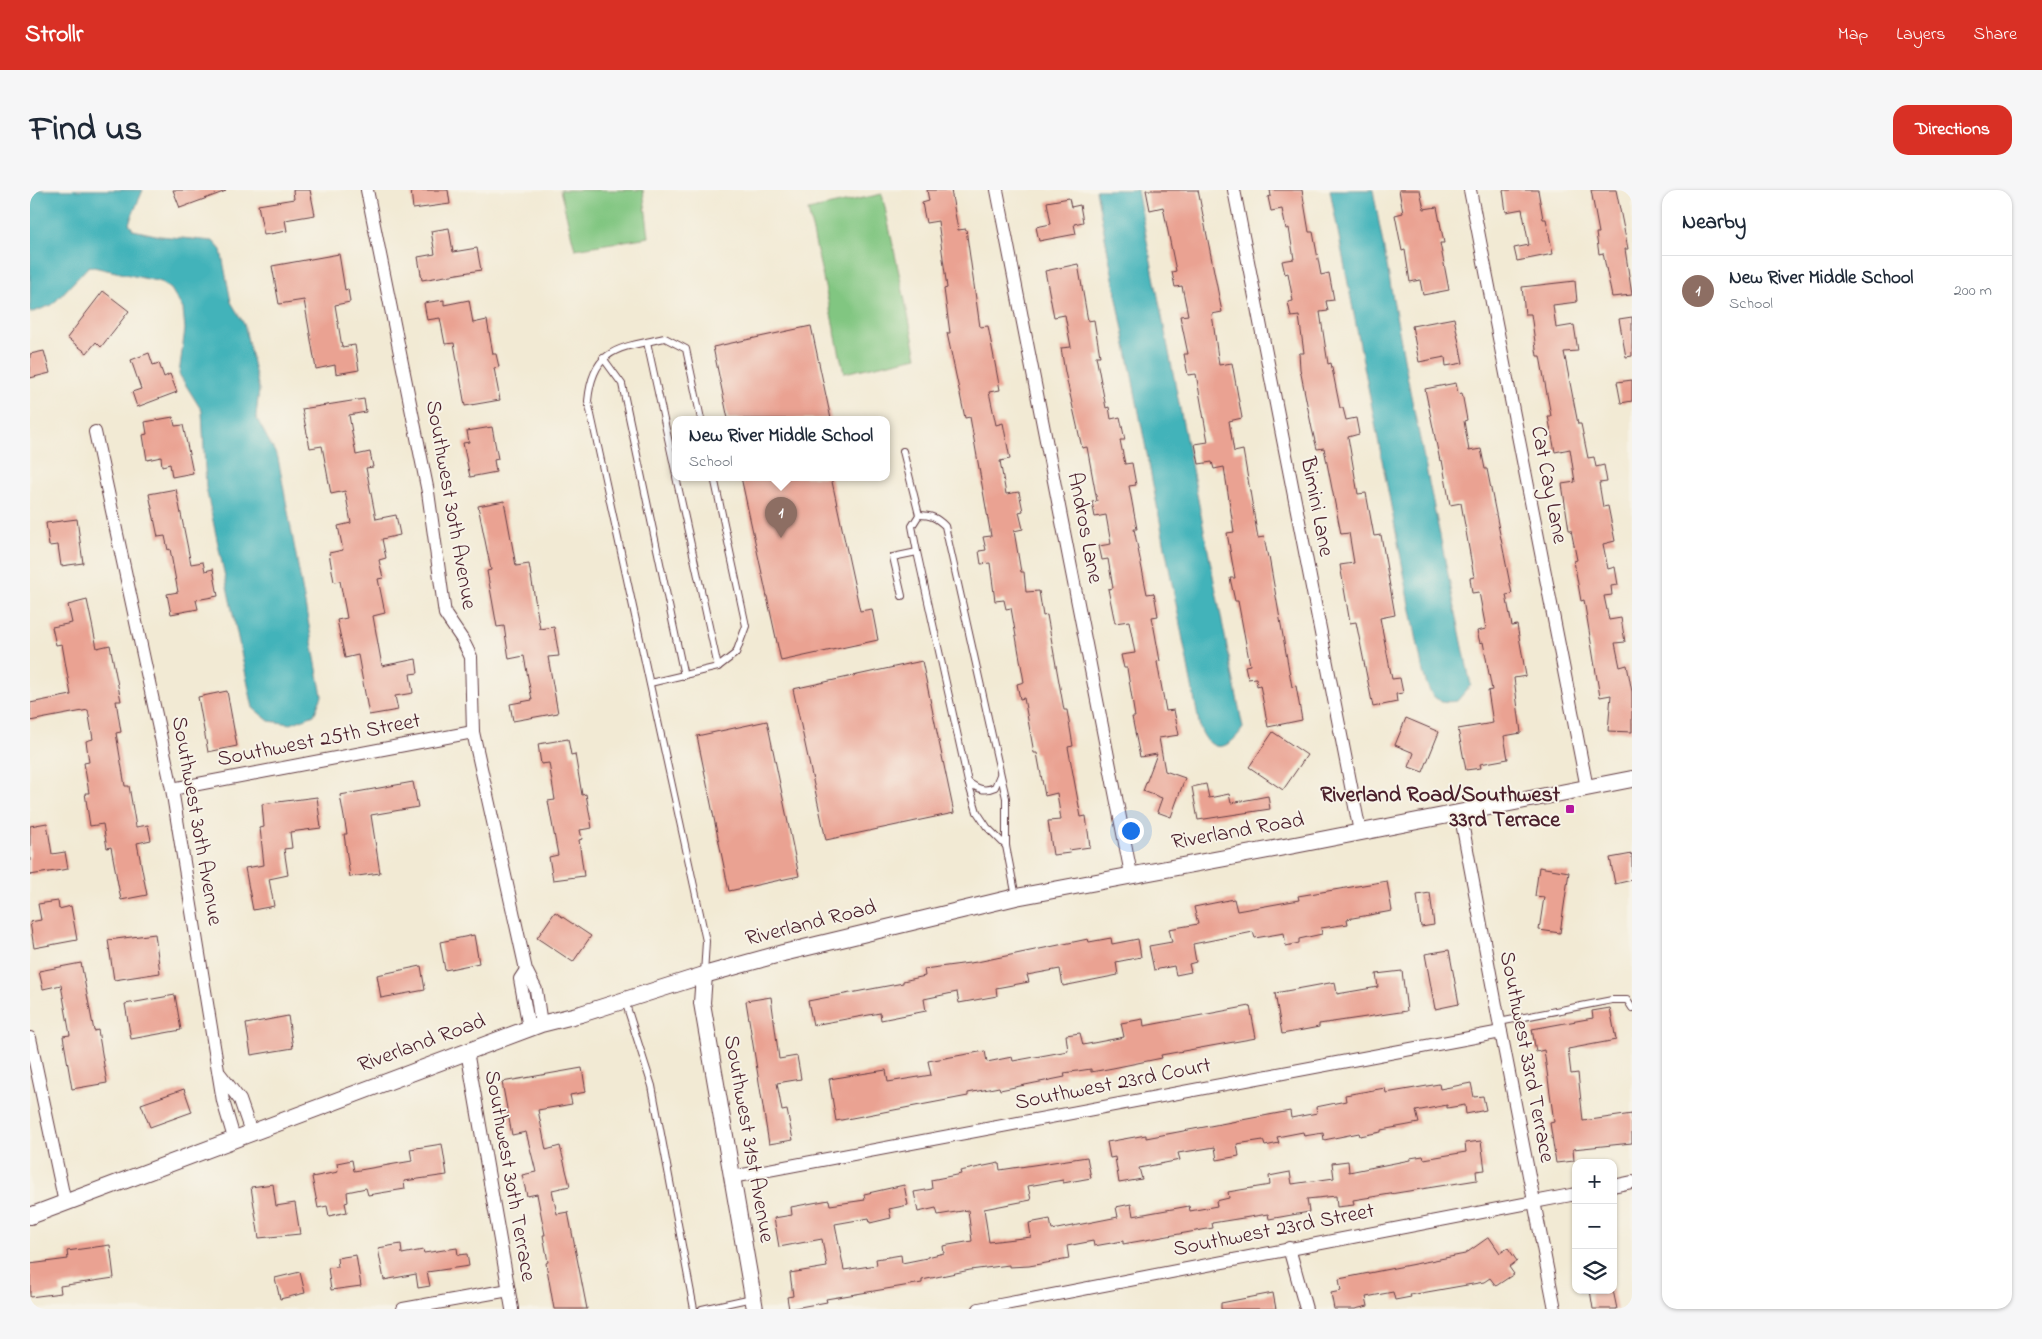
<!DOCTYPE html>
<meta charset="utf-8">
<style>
body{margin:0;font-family:"Indie Flower",sans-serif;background:#f6f6f7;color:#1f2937}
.controls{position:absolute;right:15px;bottom:15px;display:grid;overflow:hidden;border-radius:10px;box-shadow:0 1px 4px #0004}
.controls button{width:45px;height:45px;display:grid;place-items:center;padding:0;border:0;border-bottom:1px solid #e0e1e3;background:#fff;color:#1f2937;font:25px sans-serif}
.you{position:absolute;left:1100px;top:640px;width:18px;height:18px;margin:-12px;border:4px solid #fff;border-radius:50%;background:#1a73e8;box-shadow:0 0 0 8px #1a73e833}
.badge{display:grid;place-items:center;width:32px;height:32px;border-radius:50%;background:#d93025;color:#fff;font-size:16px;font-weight:700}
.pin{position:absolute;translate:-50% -41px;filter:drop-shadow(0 1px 2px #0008)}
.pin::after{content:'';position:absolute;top:26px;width:18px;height:15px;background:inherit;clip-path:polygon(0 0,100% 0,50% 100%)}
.popup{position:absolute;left:642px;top:226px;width:218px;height:65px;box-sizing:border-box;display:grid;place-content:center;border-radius:10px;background:#fff;filter:drop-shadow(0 1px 4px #0005);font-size:16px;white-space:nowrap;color:#747a83}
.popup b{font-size:19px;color:#1f2937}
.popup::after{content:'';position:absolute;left:50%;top:100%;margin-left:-10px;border:10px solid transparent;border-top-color:#fff}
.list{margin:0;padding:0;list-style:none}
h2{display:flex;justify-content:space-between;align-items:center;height:65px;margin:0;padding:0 20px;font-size:21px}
h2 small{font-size:16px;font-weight:400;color:#747a83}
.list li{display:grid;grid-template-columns:32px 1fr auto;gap:15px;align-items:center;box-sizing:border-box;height:70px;padding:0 20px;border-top:1px solid #e0e1e3}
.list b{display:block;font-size:19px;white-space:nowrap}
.list p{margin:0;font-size:16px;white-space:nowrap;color:#747a83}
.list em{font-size:16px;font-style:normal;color:#747a83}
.icon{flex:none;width:28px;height:28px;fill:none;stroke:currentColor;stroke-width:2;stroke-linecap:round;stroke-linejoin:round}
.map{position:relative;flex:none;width:1602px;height:1119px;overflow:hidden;border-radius:15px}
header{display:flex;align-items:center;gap:30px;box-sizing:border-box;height:70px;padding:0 25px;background:#d93025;color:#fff}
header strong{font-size:24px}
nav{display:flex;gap:28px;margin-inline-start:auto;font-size:18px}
.intro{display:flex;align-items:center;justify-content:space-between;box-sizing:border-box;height:120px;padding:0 30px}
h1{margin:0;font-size:35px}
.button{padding:12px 22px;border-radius:15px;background:#d93025;color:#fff;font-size:18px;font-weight:700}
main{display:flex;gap:30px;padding:0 30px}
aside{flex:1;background:#fff;border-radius:15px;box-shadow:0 1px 4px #0004}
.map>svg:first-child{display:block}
.green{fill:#81c681;stroke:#667256}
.water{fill:#43b3ba;stroke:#466972}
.building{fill:#eaa292}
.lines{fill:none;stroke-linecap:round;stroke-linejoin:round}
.service-casing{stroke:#633d44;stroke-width:8}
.minor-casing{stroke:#633d44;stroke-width:14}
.tertiary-casing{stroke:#633d44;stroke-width:18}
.service{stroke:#fff;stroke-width:6}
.minor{stroke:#fff;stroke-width:12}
.tertiary{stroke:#fff;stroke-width:16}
.poi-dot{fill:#b5179e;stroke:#f7f3e8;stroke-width:2}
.labels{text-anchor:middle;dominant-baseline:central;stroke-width:4;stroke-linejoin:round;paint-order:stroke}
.street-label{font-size:22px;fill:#4a1f2b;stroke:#f7f3e8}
.poi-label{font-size:22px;font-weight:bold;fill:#4a1f2b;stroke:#f7f3e8;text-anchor:end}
</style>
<header>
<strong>Strollr</strong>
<nav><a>Map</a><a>Layers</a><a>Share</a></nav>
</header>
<div class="intro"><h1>Find us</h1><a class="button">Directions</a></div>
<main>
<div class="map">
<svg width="1602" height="1119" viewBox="0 0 1602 1119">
<rect width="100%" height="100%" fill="#f7f3e8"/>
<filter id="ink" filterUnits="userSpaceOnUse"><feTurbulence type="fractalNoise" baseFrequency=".02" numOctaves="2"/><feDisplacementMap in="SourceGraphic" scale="10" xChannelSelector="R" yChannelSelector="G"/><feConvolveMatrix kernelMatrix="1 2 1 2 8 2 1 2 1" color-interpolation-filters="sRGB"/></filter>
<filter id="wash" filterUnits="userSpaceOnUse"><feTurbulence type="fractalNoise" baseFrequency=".0096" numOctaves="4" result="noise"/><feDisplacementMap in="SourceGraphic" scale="20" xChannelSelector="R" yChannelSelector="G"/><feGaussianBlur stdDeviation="1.12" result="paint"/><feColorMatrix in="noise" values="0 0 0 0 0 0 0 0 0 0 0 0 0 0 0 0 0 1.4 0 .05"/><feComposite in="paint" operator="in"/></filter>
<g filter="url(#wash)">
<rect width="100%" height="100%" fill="#f2ead4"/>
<g class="green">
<polygon points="530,0 613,0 619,47 545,59"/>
<polygon points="852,4 887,167 814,183 778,20"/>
</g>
<g class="water">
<polygon points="0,0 113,0 99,33 103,40 130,46 183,51 191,60 201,112 214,134 229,199 226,227 248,268 292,506 284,525 261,534 239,531 223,518 176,298 172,221 149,184 155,139 153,119 141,99 131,92 59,76 22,115 0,123"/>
<path d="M1066 0H1107L1213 538C1199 560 1181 565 1170 538Z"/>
<path d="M1300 0H1343L1380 201 1439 486 1441 495 1427 511C1402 515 1399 502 1393 482Z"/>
</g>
<g id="blocks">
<g class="building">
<polygon points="143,0 195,0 196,1 150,18"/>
<polygon points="263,0 280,0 285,25 255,30 257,41 234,45 228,15 264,9"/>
<polygon points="381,0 418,0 420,14 383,19"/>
<polygon points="897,0 921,0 928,40 936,39 950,137 958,136 970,200 959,202 966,235 973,233 980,269 970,271 976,304 989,302 993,321 989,322 993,339 984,341 991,382 994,382 996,402 1009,401 1013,426 1017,425 1034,520 1037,520 1043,556 1038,557 1051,627 1056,626 1060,657 1039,660 1040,663 1023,665 1018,631 1031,630 1027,603 1015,606 1007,563 1004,563 994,508 990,509 987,494 994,492 981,418 976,419 974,410 965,411 960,373 951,374 949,361 956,360 953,347 961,346 940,227 935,228 917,143 920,143 914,99 917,98 908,31 896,33 892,13 899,11"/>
<polygon points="1116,0 1168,0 1192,122 1182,124 1189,175 1202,173 1212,228 1199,231 1204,262 1213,260 1228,348 1234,347 1238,368 1239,367 1262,497 1266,496 1272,530 1238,537 1230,495 1227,496 1226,488 1218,489 1215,476 1220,475 1208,411 1205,411 1200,388 1205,388 1197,343 1204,342 1194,277 1184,279 1182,272 1169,274 1165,254 1178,252 1166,184 1158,185 1154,164 1158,164 1150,126 1158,125 1152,96 1145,97 1142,82 1146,81 1133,17 1120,20"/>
<polygon points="1240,0 1272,0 1279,42 1283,42 1291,85 1299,83 1304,110 1296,111 1298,121 1290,122 1298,174 1301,173 1310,218 1313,218 1316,230 1326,228 1329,244 1318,247 1328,304 1336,303 1344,346 1351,345 1365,425 1350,428 1362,489 1370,488 1373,503 1366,504 1367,512 1343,517 1326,432 1320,433 1310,375 1324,373 1319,343 1311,344 1294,258 1287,259 1282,239 1270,179 1269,163 1274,163 1269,126 1261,127 1258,112 1263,111 1258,83 1255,84 1252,71 1264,69 1259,38 1256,39 1252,19 1241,21 1238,7 1241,6"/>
<polygon points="1369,0 1390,0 1394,19 1407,17 1414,53 1410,53 1419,100 1393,105 1390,90 1380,92 1375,60 1372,61 1365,25 1373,23"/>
<polygon points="1473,0 1508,0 1513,29 1516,29 1523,64 1487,71 1484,58 1499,55 1492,19 1476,22"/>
<polygon points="1561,0 1586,0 1598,59 1595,59 1602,105 1582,107 1573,63 1569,64 1566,43 1569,43"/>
<polygon points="1039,8 1041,17 1050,15 1053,32 1044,34 1046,44 1009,51 1006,37 1021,34 1017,12"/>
<polygon points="419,38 423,62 447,58 451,80 392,90 388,67 405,64 401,41"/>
<polygon points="309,64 315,100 318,99 320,112 305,115 312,157 325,155 329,180 306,184 305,175 286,179 274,110 249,114 242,76"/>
<polygon points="1048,74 1058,131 1064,130 1070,166 1066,166 1076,218 1079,217 1081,229 1090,227 1095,250 1090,250 1095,274 1102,273 1106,295 1099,296 1107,339 1104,339 1117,404 1124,403 1128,426 1122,427 1130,471 1127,472 1136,521 1144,520 1149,545 1129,548 1135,581 1155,588 1141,627 1127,622 1132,608 1113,601 1127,564 1110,567 1102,527 1105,527 1097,478 1094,478 1091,465 1105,463 1099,431 1085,433 1078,399 1083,398 1078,369 1072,370 1069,356 1081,354 1076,325 1065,327 1062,312 1067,311 1057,257 1052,258 1035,182 1031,158 1041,157 1035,125 1024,127 1015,81"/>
<polygon points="1545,91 1547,112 1523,115 1526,138 1544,135 1548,161 1534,162 1548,234 1551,234 1558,268 1564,267 1566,277 1574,275 1577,292 1569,293 1573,317 1578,316 1585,351 1573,354 1578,379 1585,377 1588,395 1581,396 1582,405 1574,406 1579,430 1591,428 1595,452 1585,453 1590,477 1597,475 1602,502 1602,542 1578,541 1581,505 1570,507 1554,410 1551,411 1544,371 1547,370 1541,340 1539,340 1532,294 1545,292 1540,259 1525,262 1518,226 1521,226 1510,166 1507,166 1501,124 1495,124 1492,97"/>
<polygon points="73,101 99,121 71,157 66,152 57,163 37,148"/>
<polygon points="414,110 414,115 439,110 443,133 457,130 463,164 466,164 469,177 464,178 470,210 435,216 424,153 415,154 410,128 397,130 394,113"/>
<polygon points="1602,127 1602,166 1596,167 1589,129"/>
<polygon points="1424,128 1433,173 1416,176 1415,167 1389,172 1382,136"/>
<polygon points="781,136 801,229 698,229 683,157"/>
<polygon points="14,161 20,183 0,188 0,164"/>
<polygon points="119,163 123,175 129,173 134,187 140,184 147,202 107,217 102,202 111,199 101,170"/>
<polygon points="1602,190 1602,211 1591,213 1587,192"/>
<polygon points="1426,193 1428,204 1432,203 1437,230 1434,231 1439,261 1451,259 1455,279 1457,279 1482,404 1476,405 1482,436 1487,435 1496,486 1484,488 1491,543 1474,546 1478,569 1450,574 1451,578 1436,580 1428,539 1463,533 1458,501 1462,500 1453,452 1450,453 1447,441 1456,439 1449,402 1442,403 1440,388 1444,387 1431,313 1420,315 1412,270 1410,271 1395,199"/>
<polygon points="334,209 336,222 319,225 326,265 340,262 343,277 336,278 346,329 366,325 370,345 352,349 356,368 349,370 353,388 348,389 355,423 343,426 352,476 386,469 388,483 380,484 383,503 365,506 368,520 339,525 328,465 315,468 307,430 317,428 310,391 304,392 299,363 313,360 308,336 321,333 315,301 301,304 292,256 280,258 272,219"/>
<polygon points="143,227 145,236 153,235 163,283 142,287 140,274 132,276 131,267 117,270 113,245 117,244 115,232"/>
<polygon points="462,237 468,269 464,270 466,282 440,287 433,253 439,252 437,241"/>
<polygon points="711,287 801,287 830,421 842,419 848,450 751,471"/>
<polygon points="146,299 161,374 173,372 175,381 183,379 188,406 166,410 168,419 141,424 137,404 148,402 140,359 138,360 135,346 128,347 119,304"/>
<polygon points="474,311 486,376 499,374 510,439 524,437 529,466 518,467 528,523 483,531 480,514 502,510 494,466 479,469 474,436 467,437 457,381 461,380 448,316"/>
<polygon points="47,329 53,373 31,376 28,355 19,356 16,333"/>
<polygon points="57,410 67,458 80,455 91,511 86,511 91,542 86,543 95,596 99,596 106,637 118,635 121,650 107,653 117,705 91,710 81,657 77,658 73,634 60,636 55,603 59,603 54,573 59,572 56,551 63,549 58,520 0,531 0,513 41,505 32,454 26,455 22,437 42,433 38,415"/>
<polygon points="892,471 924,623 796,650 763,499"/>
<polygon points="197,501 207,556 178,562 168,507"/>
<polygon points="1376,528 1409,542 1393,582 1379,577 1384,563 1365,555"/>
<polygon points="737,531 769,686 699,701 667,546"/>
<polygon points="1243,542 1277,565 1253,600 1219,577"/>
<polygon points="538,549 541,565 545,564 552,605 556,604 562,638 550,640 552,649 549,650 554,686 523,690 519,667 528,665 518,611 525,610 519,573 511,574 508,554"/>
<polygon points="383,592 388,617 341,625 350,683 320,687 314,644 317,644 310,605"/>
<polygon points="1176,594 1179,608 1199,604 1201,613 1238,606 1240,619 1168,630 1162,597"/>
<polygon points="287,607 291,638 260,642 262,658 254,659 258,685 239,689 244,716 223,720 215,678 234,675 230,638 234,637 232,614"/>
<polygon points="17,633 22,664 35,662 38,679 0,685 0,636"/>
<polygon points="1602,664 1602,690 1585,694 1580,668"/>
<polygon points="1509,677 1539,682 1530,743 1509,740 1514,707 1505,706"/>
<polygon points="1357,691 1362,721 1317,729 1318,734 1291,738 1292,744 1269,749 1269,753 1256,756 1254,743 1225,748 1223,742 1163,754 1166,772 1159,774 1161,782 1146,785 1144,776 1124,780 1119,756 1142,752 1139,739 1168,734 1164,717 1204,709 1207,721 1269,710 1268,706"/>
<polygon points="1400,703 1404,735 1391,737 1387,705"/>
<polygon points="28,711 29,719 41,716 47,750 4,758 0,732 11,730 8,714"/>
<polygon points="525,722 561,746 543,772 507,748"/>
<polygon points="125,744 130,783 84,790 78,750"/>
<polygon points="444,745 449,773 415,780 410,752"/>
<polygon points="1081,748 1082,754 1108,749 1111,767 1086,772 1088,785 1033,796 1030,779 997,785 999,792 966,798 967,806 929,813 927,802 894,809 896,821 851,830 850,823 783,835 778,811 873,793 873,791 895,786 894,779 947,772 1058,749 1059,752"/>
<polygon points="1419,760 1429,814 1405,819 1395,764"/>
<polygon points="51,773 64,841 68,840 77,893 42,899 33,846 40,845 31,795 13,799 9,781"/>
<polygon points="391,776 395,800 351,808 347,785"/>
<polygon points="1372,781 1377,821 1289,834 1289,837 1252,844 1245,803 1305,792 1307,804 1348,797 1346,784"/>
<polygon points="145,805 151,840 101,849 95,814"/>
<polygon points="741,807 749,869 767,866 771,889 747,893 752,921 757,920 763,950 739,954 716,811"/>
<polygon points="1220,816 1226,848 1131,865 1132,868 1083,878 1061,882 1061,879 1034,883 1035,887 970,900 969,897 938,903 938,906 806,931 799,889 856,880 858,892 901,885 898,871 955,861 957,872 982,867 983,871 1038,861 1036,845 1050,843 1053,855 1094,847 1091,833 1113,829 1114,836"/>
<polygon points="1580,818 1586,850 1538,859 1541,884 1548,883 1553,931 1602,924 1602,953 1543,959 1544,971 1526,973 1520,933 1524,932 1514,860 1506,862 1502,839 1563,828 1562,821"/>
<polygon points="258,826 263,858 221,865 216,834"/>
<polygon points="552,878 556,902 540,905 542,914 508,920 516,960 530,956 540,996 522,1000 527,1024 538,1022 557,1119 524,1119 516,1073 518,1072 513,1045 515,1045 507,1004 497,1006 492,985 506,982 496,942 482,945 472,892"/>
<polygon points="1441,893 1444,907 1453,906 1456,920 1436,924 1435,915 1417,918 1417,915 1386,921 1389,933 1351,940 1351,942 1330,946 1329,943 1294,950 1293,943 1274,946 1273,942 1247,947 1249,953 1235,956 1233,950 1207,954 1209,966 1187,970 1185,957 1148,963 1150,970 1109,978 1112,989 1089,993 1085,967 1080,968 1077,952 1116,945 1116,948 1260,921 1261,928 1287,923 1286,917 1316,911 1315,905 1355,898 1356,903 1409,894 1410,899"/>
<polygon points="154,899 162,922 120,937 111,914"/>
<polygon points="1451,951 1455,980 1446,981 1447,990 1323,1010 1324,1015 1307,1017 1306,1006 1277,1009 1279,1022 1239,1029 1238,1024 1182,1033 1183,1038 1093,1054 1093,1051 1064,1056 1063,1051 1037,1056 1039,1069 999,1076 979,1077 979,1075 940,1080 892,1090 892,1093 796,1109 797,1112 759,1119 757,1107 763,1106 760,1083 797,1077 792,1049 749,1057 744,1028 762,1025 761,1017 799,1010 800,1015 835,1010 834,1004 874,995 878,1015 859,1019 861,1028 840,1033 839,1028 805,1034 814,1080 847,1075 846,1069 871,1065 872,1073 897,1068 897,1067 914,1063 913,1056 942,1051 938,1020 908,1025 906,1018 888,1022 884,1002 902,999 901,990 931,984 930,981 969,973 970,980 1057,967 1061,988 1033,993 1033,990 998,996 1001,1010 954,1019 959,1052 1001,1047 999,1033 1020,1029 1022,1040 1088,1027 1086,1017 1101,1014 1103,1026 1159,1016 1160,1021 1187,1016 1186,1011 1199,1008 1198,1002 1240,995 1239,986 1260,982 1262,994 1304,988 1302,973 1318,971 1319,982 1380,970 1380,968 1393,966 1394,969 1436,962 1435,953"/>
<polygon points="412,954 417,985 374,991 375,999 338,1005 336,998 317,1002 318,1012 315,1013 317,1022 299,1026 297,1016 288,1018 282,987 308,982 307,973 322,970 324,981 382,971 380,959"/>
<polygon points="243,994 246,1016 265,1013 270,1044 229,1048 221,997"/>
<polygon points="1459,1047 1470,1063 1478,1058 1487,1071 1479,1077 1484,1084 1466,1096 1460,1088 1454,1092 1380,1105 1381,1107 1365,1110 1363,1102 1336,1107 1338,1116 1325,1119 1304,1119 1301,1103 1311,1101 1309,1089 1435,1064"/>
<polygon points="371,1054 372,1064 393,1060 394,1063 427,1058 428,1065 437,1064 439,1076 397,1082 400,1096 388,1098 386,1084 354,1090 348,1058"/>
<polygon points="80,1055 84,1088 30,1096 31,1103 0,1107 0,1074 38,1069 37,1061"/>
<polygon points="326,1065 331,1096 301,1100 298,1078 308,1077 307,1068"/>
<polygon points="270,1082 275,1103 250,1109 245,1088"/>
<polygon points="1560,1100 1583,1100 1587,1119 1563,1119"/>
<polygon points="1243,1103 1246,1119 1191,1119 1191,1113"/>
</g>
</g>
</g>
<g filter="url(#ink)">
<use href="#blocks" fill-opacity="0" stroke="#633d44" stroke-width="1"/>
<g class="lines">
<defs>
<g id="service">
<polyline points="617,152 646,285"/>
<polyline points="573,168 592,194 654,486"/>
<path d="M671 229 656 159 635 148C590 158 563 157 558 211L676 751 674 784"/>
<polyline points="873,261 889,325 882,336 887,362 938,592 947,622 957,637 976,656"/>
<polyline points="646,287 688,477"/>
<path d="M889 325C901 325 907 328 915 336L976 608V656L986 707"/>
<polyline points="872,406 863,367 887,362"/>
<polyline points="620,493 688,477 706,463 716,436 684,287"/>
<path d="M938 592C948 599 954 602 965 597L970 585"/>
<polyline points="595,811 622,896 664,1119"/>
<polyline points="1469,832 1582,810 1597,810 1602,818"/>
<polyline points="672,1119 722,1108"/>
</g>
<g id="minor">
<polyline points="337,0 398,302 415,424 432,449 441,467 443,542 496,780 506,800 511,834"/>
<polyline points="967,0 1101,684"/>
<polyline points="1204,0 1330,642"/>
<polyline points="1440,0 1557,598"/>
<polyline points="65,242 142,599 193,911 204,948"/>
<polyline points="142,599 443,542"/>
<polyline points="1430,622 1471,842 1525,1119"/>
<polyline points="496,780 490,789 499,838"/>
<polyline points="0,848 35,1013"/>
<polyline points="437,861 482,1119"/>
<polyline points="190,884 210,910 221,942"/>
<polyline points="702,987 1471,842"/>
<polyline points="1583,996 1602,992"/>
<polyline points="1259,1058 1276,1119"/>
<polyline points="373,1119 479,1100"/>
<polyline points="949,1119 1546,1004"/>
</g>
<g id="tertiary">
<polyline points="674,785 672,813 725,1119"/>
<polyline points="0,1026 511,834 551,824 674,785 753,763 986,707 1265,655 1602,589"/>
</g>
</defs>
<use href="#service" class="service-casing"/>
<use href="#minor" class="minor-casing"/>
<use href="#tertiary" class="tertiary-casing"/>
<use href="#service" class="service"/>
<use href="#minor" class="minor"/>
<use href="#tertiary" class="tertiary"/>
</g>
</g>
<rect class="poi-dot" x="1535" y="614" width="10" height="10" rx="2.5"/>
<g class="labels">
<g class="street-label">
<text transform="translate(1518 295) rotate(79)">Cat Cay Lane</text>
<text transform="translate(420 315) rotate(80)">Southwest 30th Avenue</text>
<text transform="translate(1286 317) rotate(79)">Bimini Lane</text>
<text transform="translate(1054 338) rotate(79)">Andros Lane</text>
<text transform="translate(289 551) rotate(-11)">Southwest 25th Street</text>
<text transform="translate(166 631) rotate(80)">Southwest 30th Avenue</text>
<text transform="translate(1208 642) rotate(-10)">Riverland Road</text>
<text transform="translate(781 734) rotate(-14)">Riverland Road</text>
<text transform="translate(392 854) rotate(-20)">Riverland Road</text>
<text transform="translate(1496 867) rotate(79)">Southwest 33rd Terrace</text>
<text transform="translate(1083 895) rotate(-11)">Southwest 23rd Court</text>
<text transform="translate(718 949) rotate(80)">Southwest 31st Avenue</text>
<text transform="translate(479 986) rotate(80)">Southwest 30th Terrace</text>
<text transform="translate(1244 1041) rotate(-11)">Southwest 23rd Street</text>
</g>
<g class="poi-label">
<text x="1530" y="606">Riverland Road/Southwest<tspan x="1530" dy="25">33rd Terrace</tspan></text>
</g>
</g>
</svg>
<div class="controls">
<button>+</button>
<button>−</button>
<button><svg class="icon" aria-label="layers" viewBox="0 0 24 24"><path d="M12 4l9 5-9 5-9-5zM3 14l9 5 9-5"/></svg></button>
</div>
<div class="you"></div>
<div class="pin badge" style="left:751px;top:348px;background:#8d6e63">1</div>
<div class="popup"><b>New River Middle School</b>School</div>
</div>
<aside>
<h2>Nearby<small></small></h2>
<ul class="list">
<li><span class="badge" style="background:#8d6e63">1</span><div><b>New River Middle School</b><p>School</p></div><em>200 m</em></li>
</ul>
</aside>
</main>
